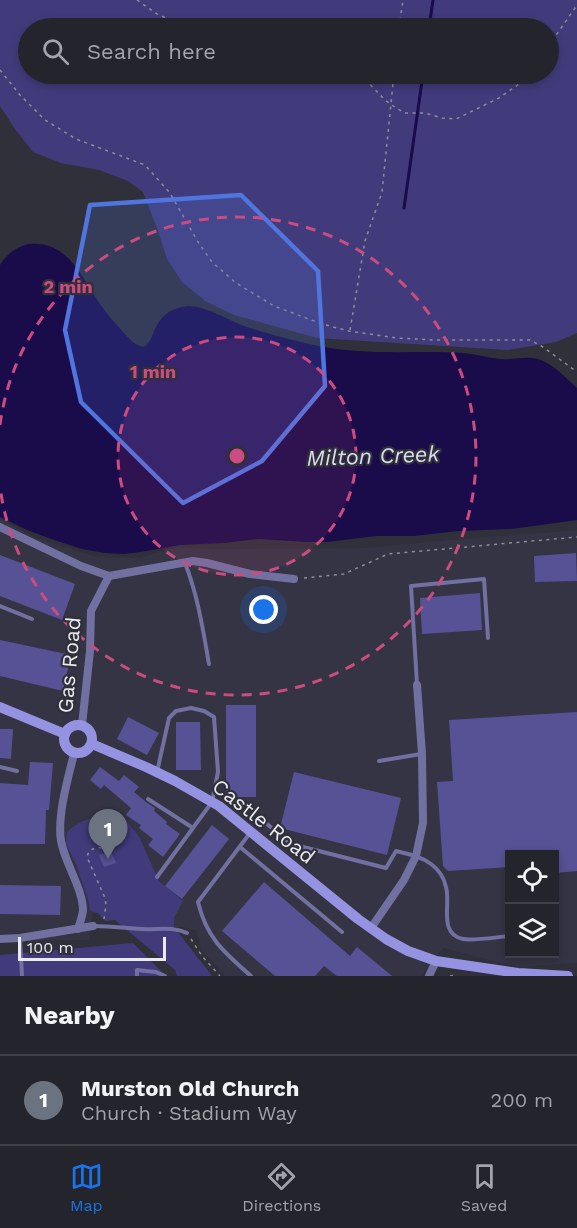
<!DOCTYPE html>
<meta charset="utf-8">
<style>
body{margin:0;font-family:"Work Sans",sans-serif;background:#2f3038;color:#f1f3f6}
.controls{position:absolute;right:18px;bottom:18px;display:grid;overflow:hidden;border-radius:0px;box-shadow:0 3px 9px #0003}
.controls button{width:54px;height:54px;display:grid;place-items:center;padding:0;border:0;border-bottom:2px solid #404148;background:#23242c;color:#f1f3f6;font:30px sans-serif}
.scale{position:absolute;left:18px;bottom:15px;width:148px;box-sizing:border-box;padding-left:6px;border:3px solid #e9e9f0;border-top:0;font-size:16px;line-height:21px;white-space:nowrap;color:#e9e9f0;-webkit-text-stroke:4px #2f303a;paint-order:stroke}
.you{position:absolute;left:264px;top:610px;width:21px;height:21px;margin:-15px;border:4px solid #fff;border-radius:50%;background:#1a73e8;box-shadow:0 0 0 9px #1a73e833}
.badge{display:grid;place-items:center;width:39px;height:39px;border-radius:50%;background:#1a73e8;color:#fff;font-size:20px;font-weight:700}
.pin{position:absolute;translate:-50% -50px;filter:drop-shadow(0 2px 3px #0008)}
.pin::after{content:'';position:absolute;top:32px;width:21px;height:18px;background:inherit;clip-path:polygon(0 0,100% 0,50% 100%)}
.list{margin:0;padding:0;list-style:none}
h2{display:flex;justify-content:space-between;align-items:center;height:78px;margin:0;padding:0 24px;font-size:26px}
h2 small{font-size:20px;font-weight:400;color:#a3a4a9}
.list li{display:grid;grid-template-columns:39px 1fr auto;gap:18px;align-items:center;box-sizing:border-box;height:90px;padding:0 24px;border-top:2px solid #404148}
.list b{display:block;font-size:22px;white-space:nowrap}
.list p{margin:0;font-size:20px;white-space:nowrap;color:#a3a4a9}
.list em{font-size:20px;font-style:normal;color:#a3a4a9}
.icon{flex:none;width:33px;height:33px;fill:none;stroke:currentColor;stroke-width:2;stroke-linecap:round;stroke-linejoin:round}
.map{position:relative;flex:none;width:577px;height:976px;overflow:hidden}
.search{position:absolute;background:#23242c;box-shadow:0 3px 9px #0003;left:18px;right:18px;top:18px;height:66px;display:flex;align-items:center;gap:15px;box-sizing:border-box;padding:0 21px;border-radius:33px;color:#a3a4a9;font-size:22px}
.sheet{height:168px;background:#23242c}
nav{display:flex;justify-content:space-around;align-items:center;box-sizing:border-box;height:84px;border-top:2px solid #404148;background:#23242c;font-size:16px;color:#a3a4a9}
nav a{display:grid;justify-items:center;gap:3px}
nav .on{color:#1a73e8}
.map>svg:first-child{display:block}
.built{fill:#343445;fill-rule:evenodd}
.green{fill:#413b7b;fill-rule:evenodd}
.water{fill:#1a0c4b}
.lines{fill:none;stroke-linecap:round;stroke-linejoin:round}
.stream{stroke:#1a0c4b;stroke-width:3}
.building{fill:#565295}
.path{stroke:#8e8e97;stroke-width:1.5;stroke-dasharray:3 4.5;stroke-linecap:butt}
.lane{stroke:#7170a1;stroke-width:4}
.street{stroke:#7170a1;stroke-width:8}
.secondary{stroke:#9593e1;stroke-width:10}
.marked{fill:#5075de;fill-opacity:0.2;stroke:#5075de;stroke-width:4.5;stroke-linejoin:round}
.ring{fill:none;stroke:#cc4c80;stroke-width:3;stroke-dasharray:10 8}
.labels{text-anchor:middle;dominant-baseline:central;stroke-width:4.5;stroke-linejoin:round;paint-order:stroke}
.street-label{font-size:21px;fill:#e9e9f0;stroke:#2f303a}
.water-label{font-size:22px;font-style:italic;fill:#dcddf1;stroke:#2f303a}
.centre{fill:#cc4c80;stroke:#2f303a;stroke-width:3}
.ring-label{font-size:18px;text-anchor:middle;font-weight:bold;fill:#cc4c80;stroke:#2f303a;stroke-width:4.5;stroke-linejoin:round;paint-order:stroke}
</style>
<div class="map">
<svg width="577" height="976" viewBox="0 0 577 976">
<rect width="100%" height="100%" fill="#2f303a"/>
<path class="built" d="M0 518 35 538 97 557 139 558 178 547 203 549 368 548 449 540 577 530V963L517 967 443 948 421 976H225L202 951 197 931 183 927H173L174 918 183 901 159 881 140 838 66 845 76 864 88 899 90 910 93 912 89 940 0 941ZM510 854H554V954H510Z"/>
<g class="green">
<path d="M0 0H577V333L556 342 508 350 317 338 234 315 205 301 182 282 167 259 158 231 143 192 128 181 99 170 61 163 33 152 15 129 0 106ZM548 28V74H28V28Z"/>
<path d="M122 815 140 838 159 881 183 901 174 918V927L212 976H177L175 970 115 920 105 921 98 913 93 912 90 910 88 899 76 864 66 845 67 832C84 816 101 817 122 815Z"/>
<polygon points="133,943 166,976 0,976 0,955"/>
</g>
<path class="water" d="M28 244C68 240 81 276 100 304 107 314 115 323 123 332 128 337 133 344 140 346 144 347 146 347 148 343 152 339 153 332 156 327 162 314 174 307 188 306 206 306 228 320 244 326 268 334 294 341 319 346 367 356 416 350 464 353 476 354 488 358 500 359 514 360 528 355 541 360 555 366 566 378 577 388V520L512 529 459 531 414 536H376L327 542H306L259 539 224 543 180 545 141 552 124 554 104 553 82 549 51 539 27 530 0 517V265C7 254 15 248 28 244Z"/>
<g class="lines">
<g class="stream">
<polyline points="429,28 433,0"/>
<polyline points="404,208 423,74"/>
</g>
</g>
<g class="building">
<polygon points="576,553 577,581 535,582 534,556"/>
<polygon points="0,555 75,584 62,620 0,596"/>
<polygon points="480,593 482,630 422,634 420,598"/>
<polygon points="0,640 71,655 63,691 0,676"/>
<rect x="226" y="705" width="30" height="92"/>
<polygon points="577,712 577,871 555,873 555,855 510,855 510,867 448,871 443,866 437,782 453,781 449,720"/>
<polygon points="128,717 159,733 147,755 117,739"/>
<polygon points="176,722 200,722 201,770 176,770"/>
<polygon points="0,729 13,729 11,759 0,758"/>
<polygon points="30,762 53,763 49,810 46,810 45,844 0,844 0,783 28,785"/>
<polygon points="100,767 119,781 124,775 139,787 134,792 146,802 155,808 154,811 167,822 166,824 180,834 163,857 148,845 153,839 139,828 141,825 126,815 131,808 104,785 101,789 90,780"/>
<polygon points="294,772 401,798 387,855 280,828"/>
<polygon points="212,825 229,839 182,899 165,886"/>
<polygon points="111,851 116,863 104,867 99,855"/>
<polygon points="264,882 350,956 357,947 392,976 337,976 324,966 315,976 275,976 222,931"/>
<polygon points="0,885 61,886 60,915 0,914"/>
</g>
<g class="lines">
<g class="path">
<polyline points="137,0 157,14 189,28"/>
<polyline points="399,28 403,0"/>
<polyline points="548,47 577,5"/>
<polyline points="0,70 20,95 45,120 76,139 145,165 170,193 198,242 212,262 236,283 274,306 322,324 349,331 397,338 434,340 530,340 543,347 577,372"/>
<polyline points="360,74 385,100 396,108 405,113 425,113 442,118 456,119 499,98 522,82 530,74"/>
<polyline points="350,330 365,241 382,192 394,74"/>
<polyline points="304,578 344,574 388,554 577,537"/>
<path d="M104 919 106 905 105 898 87 857 89 851C96 847 102 845 106 853"/>
<polyline points="191,939 202,956 220,976"/>
<polyline points="450,976 456,975"/>
</g>
<g class="lane">
<path d="M185 563C198 596 203 630 209 664"/>
<polyline points="0,606 32,619"/>
<polyline points="417,684 411,586 484,579 488,638"/>
<polyline points="379,761 421,754"/>
<polyline points="0,767 17,771"/>
<polyline points="157,772 169,718 176,711 191,708 204,711 214,717 218,772 212,802 157,877"/>
<polyline points="148,799 193,828"/>
<path d="M267 824 291 844 386 868 396 851C408 854 420 856 431 864 438 869 444 878 446 887 451 904 438 934 463 939 474 941 497 937 510 936"/>
<path d="M250 833 198 902C207 939 224 952 251 976"/>
<polyline points="240,847 342,932"/>
<path d="M93 926C109 926 125 928 141 929 157 930 172 926 187 933"/>
<polyline points="20,938 22,976"/>
<polyline points="137,976 137,970 156,972 165,976"/>
</g>
<g class="street">
<polyline points="0,527 81,566 109,576 193,561 207,563 250,574 294,579"/>
<polyline points="82,725 90,651 91,611 109,576"/>
<path d="M74 754C68 778 57 816 61 841 65 864 83 888 83 911 82 917 80 923 78 929"/>
<polyline points="371,928 404,880 416,856 423,823 422,754 417,685"/>
<polyline points="0,939 20,938 93,926"/>
<polyline points="429,976 436,961"/>
</g>
<g class="secondary">
<polyline points="0,707 65,734"/>
<circle cx="78" cy="739" r="14"/>
<polyline points="92,744 146,767 175,781 219,806 358,919 386,939 408,951 436,961 518,973 568,976"/>
</g>
</g>
<path class="marked" d="M241 195 318 271 325 386 262 461 183 503 81 402 65 330 90 205Z"/>
<circle cx="237" cy="456" r="119" fill="#cc4c80" fill-opacity=".12"/>
<g class="ring">
<circle cx="237" cy="456" r="119"/>
<path d="M0 425A239 239 0 1 1 0 487"/>
</g>
<g class="labels">
<g class="street-label">
<text transform="translate(69 665) rotate(-85)">Gas Road</text>
<text transform="translate(264 821) rotate(38)">Castle Road</text>
</g>
<g class="water-label">
<text transform="translate(373 456) rotate(-2)">Milton Creek</text>
</g>
</g>
<circle cx="237" cy="456" r="9" class="centre"/>
<g class="ring-label">
<text x="68" y="293">2 min</text>
<text x="153" y="378">1 min</text>
</g>
</svg>
<div class="controls">
<button><svg class="icon" aria-label="locate" viewBox="0 0 24 24"><circle cx="12" cy="12" r="6"/><path d="M12 2v4M12 18v4M2 12h4M18 12h4"/></svg></button>
<button><svg class="icon" aria-label="layers" viewBox="0 0 24 24"><path d="M12 4l9 5-9 5-9-5zM3 14l9 5 9-5"/></svg></button>
</div>
<div class="scale">100 m</div>
<div class="you"></div>
<div class="pin badge" style="left:108px;top:859px;background:#6b7280">1</div>
<div class="search"><svg class="icon" aria-label="search" viewBox="0 0 24 24"><circle cx="10" cy="10" r="6"/><path d="M15 15l6 6"/></svg>Search here</div>
</div>
<section class="sheet">
<h2>Nearby<small></small></h2>
<ul class="list">
<li><span class="badge" style="background:#6b7280">1</span><div><b>Murston Old Church</b><p>Church · Stadium Way</p></div><em>200 m</em></li>
</ul>
</section>
<nav>
<a class="on"><svg class="icon" aria-label="map" viewBox="0 0 24 24"><path d="M3 6l6-2 6 2 6-2v14l-6 2-6-2-6 2zM9 4v14M15 6v14"/></svg>Map</a>
<a><svg class="icon" aria-label="directions" viewBox="0 0 24 24"><path d="M12 3l9 9-9 9-9-9zM9 14v-3h6M13 9l2 2-2 2"/></svg>Directions</a>
<a><svg class="icon" aria-label="saved" viewBox="0 0 24 24"><path d="M7 4h10v16l-5-4-5 4z"/></svg>Saved</a>
</nav>
